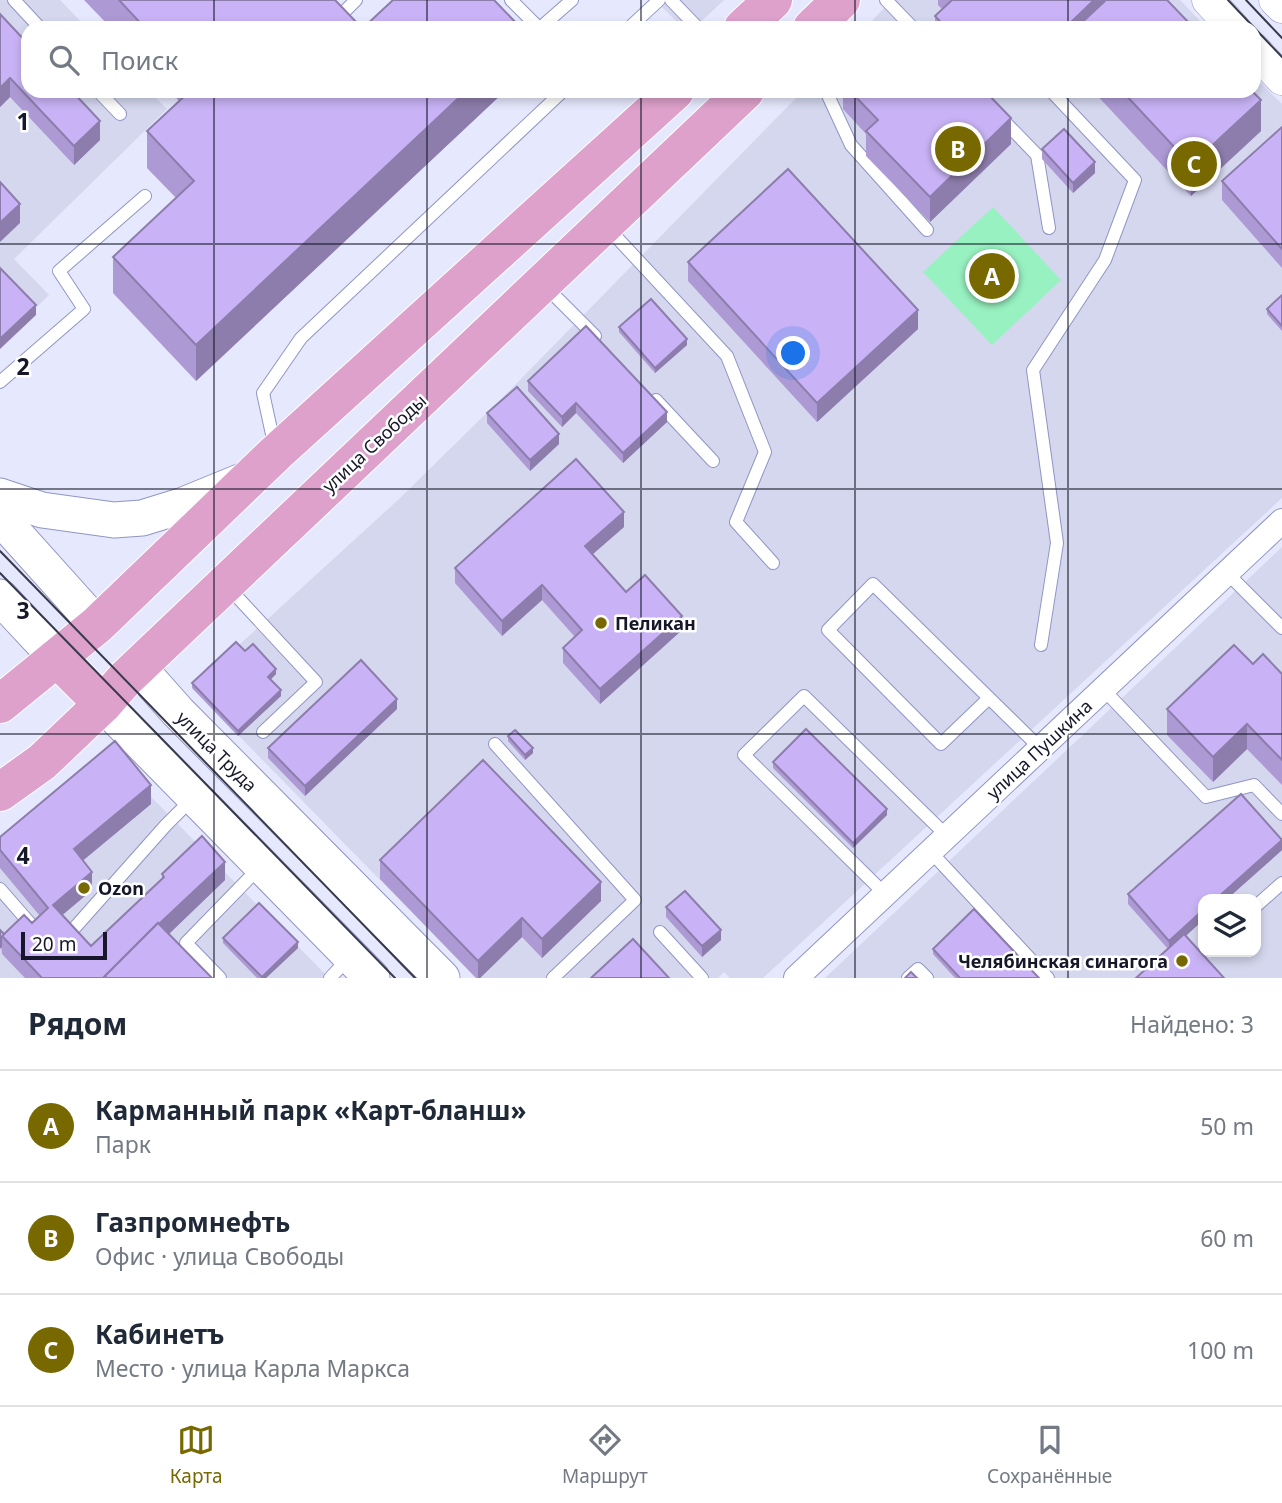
<!DOCTYPE html>
<html lang="ru">
<meta charset="utf-8">
<style>
body{margin:0;font-family:"Noto Sans",sans-serif;background:#f2f2f3;color:#1f2937}
.controls{position:absolute;right:21px;bottom:21px;display:grid;overflow:hidden;border-radius:14px;box-shadow:0 4px 10px #0003}
.controls button{width:63px;height:63px;display:grid;place-items:center;padding:0;border:0;border-bottom:2px solid #e0e1e3;background:#fff;color:#1f2937;font:35px sans-serif}
.scale{position:absolute;left:21px;bottom:18px;width:86px;box-sizing:border-box;padding-left:7px;border:4px solid #161829;border-top:0;font-size:19px;line-height:24px;white-space:nowrap;color:#161829;-webkit-text-stroke:5px #fff;paint-order:stroke}
.you{position:absolute;left:794px;top:354px;width:24px;height:24px;margin:-18px;border:5px solid #fff;border-radius:50%;background:#1a73e8;box-shadow:0 0 0 10px #1a73e833}
.badge{display:grid;place-items:center;width:46px;height:46px;border-radius:50%;background:#776800;color:#fff;font-size:23px;font-weight:700}
.pin{position:absolute;translate:-50% -50%;border:4px solid #fff;box-shadow:0 2px 7px #0006}
.list{margin:0;padding:0;list-style:none}
h2{display:flex;justify-content:space-between;align-items:center;height:91px;margin:0;padding:0 28px;font-size:30px}
h2 small{font-size:23px;font-weight:400;color:#747a83}
.list li{display:grid;grid-template-columns:46px 1fr auto;gap:21px;align-items:center;box-sizing:border-box;height:112px;padding:0 28px;border-top:2px solid #e0e1e3}
.list b{display:block;font-size:26px;white-space:nowrap}
.list p{margin:0;font-size:23px;white-space:nowrap;color:#747a83}
.list em{font-size:23px;font-style:normal;color:#747a83}
.icon{flex:none;width:38px;height:38px;fill:none;stroke:currentColor;stroke-width:2;stroke-linecap:round;stroke-linejoin:round}
.map{position:relative;flex:none;width:1282px;height:978px;overflow:hidden}
.search{position:absolute;background:#fff;box-shadow:0 4px 10px #0003;left:21px;right:21px;top:21px;height:77px;display:flex;align-items:center;gap:18px;box-sizing:border-box;padding:0 24px;border-radius:21px;color:#747a83;font-size:26px}
.sheet{height:427px;background:#fff}
nav{display:flex;justify-content:space-around;align-items:center;box-sizing:border-box;height:98px;border-top:2px solid #e0e1e3;background:#fff;font-size:19px;color:#747a83}
nav a{display:grid;justify-items:center;gap:4px}
nav .on{color:#776800}
.map>svg:first-child{display:block}
.built{fill:#d4d7ee;fill-rule:evenodd}
.green{fill:#98f1c1}
.lines{fill:none;stroke-linecap:round;stroke-linejoin:round}
.service-casing{stroke:#9095c4;stroke-width:14}
.minor-casing{stroke:#9095c4;stroke-width:26}
.tertiary-casing{stroke:#9095c4;stroke-width:33}
.secondary-casing{stroke:#9095c4;stroke-width:37}
.primary-casing{stroke:#fff;stroke-width:40}
.service{stroke:#fff;stroke-width:12}
.minor{stroke:#fff;stroke-width:24}
.tertiary{stroke:#fff;stroke-width:32}
.secondary{stroke:#fff;stroke-width:35}
.primary{stroke:#dda1cb;stroke-width:38}
.tram{stroke:#383a4c;stroke-width:2}
.wall{fill:#ad9ad4}
.shaded-wall{fill:#8d7dac}
.building{fill:#c9b3f6;stroke:#8d7dac;stroke-width:2}
.grid{fill:none;stroke:#161829;stroke-width:2;stroke-opacity:0.55}
.poi-dot{fill:#776800;stroke:#fff;stroke-width:2.5}
.labels{text-anchor:middle;dominant-baseline:central;stroke-width:5;stroke-linejoin:round;paint-order:stroke}
.street-label{font-size:18px;fill:#161829;stroke:#fff}
.poi-label{font-size:18px;font-weight:bold;fill:#161829;stroke:#fff;text-anchor:start}
.grid-label{font-size:23px;text-anchor:middle;font-weight:bold;fill:#161829;stroke:#fff;stroke-width:5;stroke-linejoin:round;paint-order:stroke}
</style>
<div class="map">
<svg width="1282" height="978" viewBox="0 0 1282 978">
<rect width="100%" height="100%" fill="#e6e8fd"/>
<g class="built">
<polygon points="0,0 60,0 87,28 28,28 28,91 149,91 167,109 14,259 49,295 0,343"/>
<polygon points="655,0 724,0 694,28 683,28"/>
<polygon points="892,0 1180,0 1207,28 865,28"/>
<polygon points="1254,76 1282,104 1282,498 763,978 730,978 724,972 718,978 476,978 192,688 398,500 513,387 803,91 1254,91"/>
<path d="M1282 547V978H825ZM1203 899H1256V952H1203Z"/>
<polygon points="115,760 329,978 0,978 0,847"/>
</g>
<polygon class="green" points="993,207 1061,280 992,345 923,272"/>
<g class="lines">
<defs>
<g id="service">
<polyline points="14,0 40,28"/>
<polyline points="511,0 539,28"/>
<polyline points="671,0 698,28"/>
<polyline points="886,0 913,28"/>
<polyline points="345,11 356,0"/>
<polyline points="540,28 572,0"/>
<polyline points="629,28 659,0"/>
<polyline points="98,91 120,114"/>
<polyline points="826,91 851,145 927,230"/>
<polyline points="999,116 1037,155 1049,228"/>
<polyline points="607,227 727,356 765,452 736,522 773,563"/>
<polyline points="544,285 595,336"/>
<polyline points="0,382 84,309 59,271 145,196"/>
<polyline points="656,400 713,461"/>
<polyline points="275,448 263,393 301,338 563,91"/>
<polyline points="1227,573 1282,628"/>
<polyline points="228,587 316,682 263,732"/>
<polyline points="1041,645 1057,543 1033,370 1105,260 1135,180 1051,91"/>
<polyline points="1103,689 1206,797 1254,785 1282,814"/>
<polyline points="989,698 941,744 828,630 873,584 1040,748"/>
<polyline points="495,744 635,900 553,978"/>
<polyline points="930,851 1048,978"/>
<polyline points="0,889 34,928"/>
<polyline points="885,894 744,755 804,696 947,836"/>
<polyline points="1256,906 1282,883"/>
<polyline points="62,932 70,933 166,825 192,799"/>
<polyline points="660,932 702,978"/>
<polyline points="220,978 186,943 259,868"/>
<polyline points="330,978 349,958"/>
<polyline points="908,978 918,969 927,978"/>
</g>
<polyline id="minor" points="796,978 1282,521"/>
<g id="tertiary">
<polyline points="1208,0 1234,28"/>
<polyline points="1275,0 1282,7"/>
<polyline points="1254,49 1282,79"/>
</g>
<g id="secondary">
<polyline points="0,496 42,510 114,520 142,518 181,506 247,479"/>
<polyline points="0,517 97,625"/>
<polyline points="0,597 57,658"/>
<polyline points="138,667 178,712 442,978"/>
<polyline points="103,704 372,978"/>
</g>
<g id="primary">
<polyline points="743,28 773,0"/>
<polyline points="812,28 841,0"/>
<polyline points="57,658 103,704"/>
<polyline points="0,704 97,625 276,453 675,91"/>
<polyline points="0,792 42,762 103,704 125,679 745,91"/>
</g>
</defs>
<use href="#service" class="service-casing"/>
<use href="#minor" class="minor-casing"/>
<use href="#tertiary" class="tertiary-casing"/>
<use href="#secondary" class="secondary-casing"/>
<use href="#primary" class="primary-casing"/>
<use href="#service" class="service"/>
<use href="#minor" class="minor"/>
<use href="#tertiary" class="tertiary"/>
<use href="#secondary" class="secondary"/>
<use href="#primary" class="primary"/>
<g class="tram">
<polyline points="1228,0 1282,57"/>
<polyline points="1246,0 1282,38"/>
<polyline points="0,551 415,978"/>
<polyline points="0,573 395,978"/>
</g>
</g>
<g class="wall">
<polygon points="84,0 335,0 362,28 111,28"/>
<polygon points="938,0 1167,0 1194,28 935,28 935,16 942,9 938,5"/>
<polygon points="0,14 100,140 74,165 10,97 0,107"/>
<polygon points="170,91 505,91 196,381 113,293 113,257 176,198 147,168 147,131 179,101"/>
<polygon points="843,91 985,91 1011,144 930,222 866,156 866,134 843,109"/>
<polygon points="1093,91 1252,91 1261,131 1191,196"/>
<polygon points="1282,127 1282,268 1222,200 1222,181"/>
<polygon points="1042,149 1095,173 1073,193 1042,159"/>
<polygon points="688,262 918,329 817,422 688,281"/>
<polygon points="1282,295 1282,331 1267,314 1267,309"/>
<polygon points="619,327 687,345 655,373 619,332"/>
<polygon points="528,381 667,422 623,463 576,413 562,427 528,391"/>
<polygon points="487,413 559,444 530,471 487,423"/>
<polygon points="624,527 592,554 626,592 682,630 600,704 563,663 563,648 575,637 542,600 502,636 455,583 455,568"/>
<polygon points="245,651 276,674 271,679 281,696 238,736 192,688 192,683"/>
<polygon points="1253,664 1282,674 1282,785 1247,749 1213,782 1167,735 1167,709"/>
<polygon points="397,709 305,796 268,758 268,748"/>
<polygon points="508,736 533,753 525,760 508,741"/>
<polygon points="773,762 887,815 853,848 773,768"/>
<polygon points="151,804 83,860 92,890 62,915 91,946 162,879 162,874 225,880 169,934 212,978 25,978 2,954 0,930 4,934 32,923 40,916 0,868 0,837"/>
<polygon points="1282,850 1227,899 1203,899 1203,920 1186,936 1168,949 1128,904 1128,894"/>
<polygon points="380,860 601,901 542,958 522,937 480,978 476,978 380,879"/>
<polygon points="666,907 721,940 702,957 666,917"/>
<polygon points="223,938 298,948 266,978 257,978 223,943"/>
<polygon points="933,949 1039,978 955,978 933,954"/>
</g>
<g class="shaded-wall">
<polygon points="1094,0 1121,0 1092,28 1065,28"/>
<polygon points="10,78 10,97 0,107 0,88"/>
<polygon points="466,91 505,91 196,381 196,345"/>
<polygon points="1261,100 1261,131 1191,196 1191,165"/>
<polygon points="1011,118 1011,144 930,222 930,197"/>
<polygon points="100,121 100,140 74,165 74,146"/>
<polygon points="1095,162 1095,173 1073,193 1073,183"/>
<polygon points="20,204 20,223 0,242 0,223"/>
<polygon points="36,305 36,315 0,349 0,339"/>
<polygon points="918,310 918,329 817,422 817,403"/>
<polygon points="687,339 687,345 655,373 655,368"/>
<polygon points="576,403 576,413 562,427 562,417"/>
<polygon points="667,412 667,422 623,463 623,453"/>
<polygon points="559,434 559,444 530,471 530,460"/>
<polygon points="624,512 624,527 585,561 585,546"/>
<polygon points="542,585 542,600 502,636 502,621"/>
<polygon points="682,616 682,630 600,704 600,689"/>
<polygon points="276,669 276,674 268,682 268,677"/>
<polygon points="281,690 281,696 238,736 238,731"/>
<polygon points="397,699 397,709 305,796 305,786"/>
<polygon points="1247,724 1247,749 1213,782 1213,757"/>
<polygon points="533,748 533,753 525,760 525,755"/>
<polygon points="151,785 151,804 74,868 74,849"/>
<polygon points="887,809 887,815 853,848 853,843"/>
<polygon points="1282,840 1282,850 1227,899 1216,899"/>
<polygon points="225,862 225,880 123,978 105,976"/>
<polygon points="92,872 92,890 53,923 53,905"/>
<polygon points="601,882 601,901 542,958 542,939"/>
<polygon points="1203,910 1203,920 1169,951 1169,941"/>
<polygon points="522,918 522,937 480,978 478,978 478,961"/>
<polygon points="721,930 721,940 702,957 702,946"/>
<polygon points="2,937 2,947 0,949 0,939"/>
<polygon points="298,942 298,948 266,978 262,978"/>
</g>
<g class="building">
<polygon points="119,0 335,0 362,28 145,28"/>
<polygon points="393,0 494,0 521,28 363,28"/>
<polygon points="952,0 1094,0 1065,28 985,28 979,22 973,28 946,28 935,16"/>
<polygon points="1106,0 1167,0 1194,28 1076,28"/>
<polygon points="0,14 28,44 28,91 72,91 100,121 74,146 10,78 0,88"/>
<polygon points="190,91 466,91 196,345 113,257 194,181 147,131"/>
<polygon points="850,91 985,91 1011,118 930,197 866,131 878,120"/>
<polygon points="1122,91 1252,91 1261,100 1191,165"/>
<polygon points="1282,127 1282,249 1222,181"/>
<polygon points="1064,129 1095,162 1073,183 1042,149"/>
<polygon points="788,169 918,310 817,403 688,262"/>
<polygon points="0,182 20,204 0,223"/>
<polygon points="0,268 36,305 0,339"/>
<polygon points="1282,295 1282,326 1267,309"/>
<polygon points="651,299 687,339 655,368 619,327"/>
<polygon points="586,326 667,412 623,453 576,403 562,417 528,381"/>
<polygon points="517,387 559,434 530,460 487,413"/>
<polygon points="576,459 624,512 585,546 626,592 645,575 682,616 600,689 563,648 582,630 542,585 502,621 455,568"/>
<polygon points="236,642 245,651 253,644 276,669 268,677 281,690 238,731 192,683"/>
<polygon points="1234,645 1253,664 1263,654 1282,674 1282,760 1247,724 1213,757 1167,709"/>
<polygon points="361,660 397,699 305,786 268,748"/>
<polygon points="806,729 887,809 853,843 773,762"/>
<polygon points="515,730 533,748 525,755 508,736"/>
<polygon points="115,741 151,785 74,849 92,872 53,905 91,946 164,877 162,874 202,836 225,862 159,924 158,923 103,978 42,978 2,936 24,915 32,923 48,908 0,850 0,837"/>
<polygon points="483,760 601,882 542,939 522,918 478,961 380,860"/>
<polygon points="1241,794 1282,840 1216,899 1203,899 1203,910 1169,941 1128,894"/>
<polygon points="685,891 721,930 702,946 666,907"/>
<polygon points="259,903 298,942 262,977 223,938"/>
<polygon points="974,909 1039,978 960,978 933,949"/>
<polygon points="158,923 212,978 107,978 105,976"/>
<polygon points="0,930 4,934 0,939"/>
<polygon points="1184,934 1224,978 1136,978"/>
<polygon points="633,939 669,978 591,978"/>
<polygon points="911,972 917,978 905,978"/>
</g>
<path class="grid" d="M214 0V28M427 0V28M641 0V28M855 0V28M1068 0V28M214 91V978M427 91V978M641 91V978M855 91V978M1068 91V978M0 244H1282M0 489H1282M0 734H1282"/>
<g class="poi-dot">
<circle cx="601" cy="623" r="7"/>
<circle cx="84" cy="888" r="7"/>
<circle cx="1182" cy="961" r="7"/>
</g>
<g class="labels">
<g class="street-label">
<text transform="translate(374 443) rotate(-43)">улица Свободы</text>
<text transform="translate(1039 749) rotate(-43)">улица Пушкина</text>
<text transform="translate(217 751) rotate(45)">улица Труда</text>
</g>
<g class="poi-label">
<text x="615" y="623">Пеликан</text>
<text x="98" y="888">Ozon</text>
<text x="1168" y="961" text-anchor="end">Челябинская синагога</text>
</g>
</g>
<g class="grid-label">
<text x="23" y="130">1</text>
<text x="23" y="375">2</text>
<text x="23" y="619">3</text>
<text x="23" y="864">4</text>
</g>
</svg>
<div class="controls">
<button><svg class="icon" aria-label="layers" viewBox="0 0 24 24"><path d="M12 4l9 5-9 5-9-5zM3 14l9 5 9-5"/></svg></button>
</div>
<div class="scale">20 m</div>
<div class="you"></div>
<div class="pin badge" style="left:992px;top:276px">A</div>
<div class="pin badge" style="left:958px;top:149px">B</div>
<div class="pin badge" style="left:1194px;top:164px">C</div>
<div class="search"><svg class="icon" aria-label="search" viewBox="0 0 24 24"><circle cx="10" cy="10" r="6"/><path d="M15 15l6 6"/></svg>Поиск</div>
</div>
<section class="sheet">
<h2>Рядом<small>Найдено: 3</small></h2>
<ul class="list">
<li><span class="badge">A</span><div><b>Карманный парк «Карт-бланш»</b><p>Парк</p></div><em>50 m</em></li>
<li><span class="badge">B</span><div><b>Газпромнефть</b><p>Офис · улица Свободы</p></div><em>60 m</em></li>
<li><span class="badge">C</span><div><b>Кабинетъ</b><p>Место · улица Карла Маркса</p></div><em>100 m</em></li>
</ul>
</section>
<nav>
<a class="on"><svg class="icon" aria-label="map" viewBox="0 0 24 24"><path d="M3 6l6-2 6 2 6-2v14l-6 2-6-2-6 2zM9 4v14M15 6v14"/></svg>Карта</a>
<a><svg class="icon" aria-label="directions" viewBox="0 0 24 24"><path d="M12 3l9 9-9 9-9-9zM9 14v-3h6M13 9l2 2-2 2"/></svg>Маршрут</a>
<a><svg class="icon" aria-label="saved" viewBox="0 0 24 24"><path d="M7 4h10v16l-5-4-5 4z"/></svg>Сохранённые</a>
</nav>
